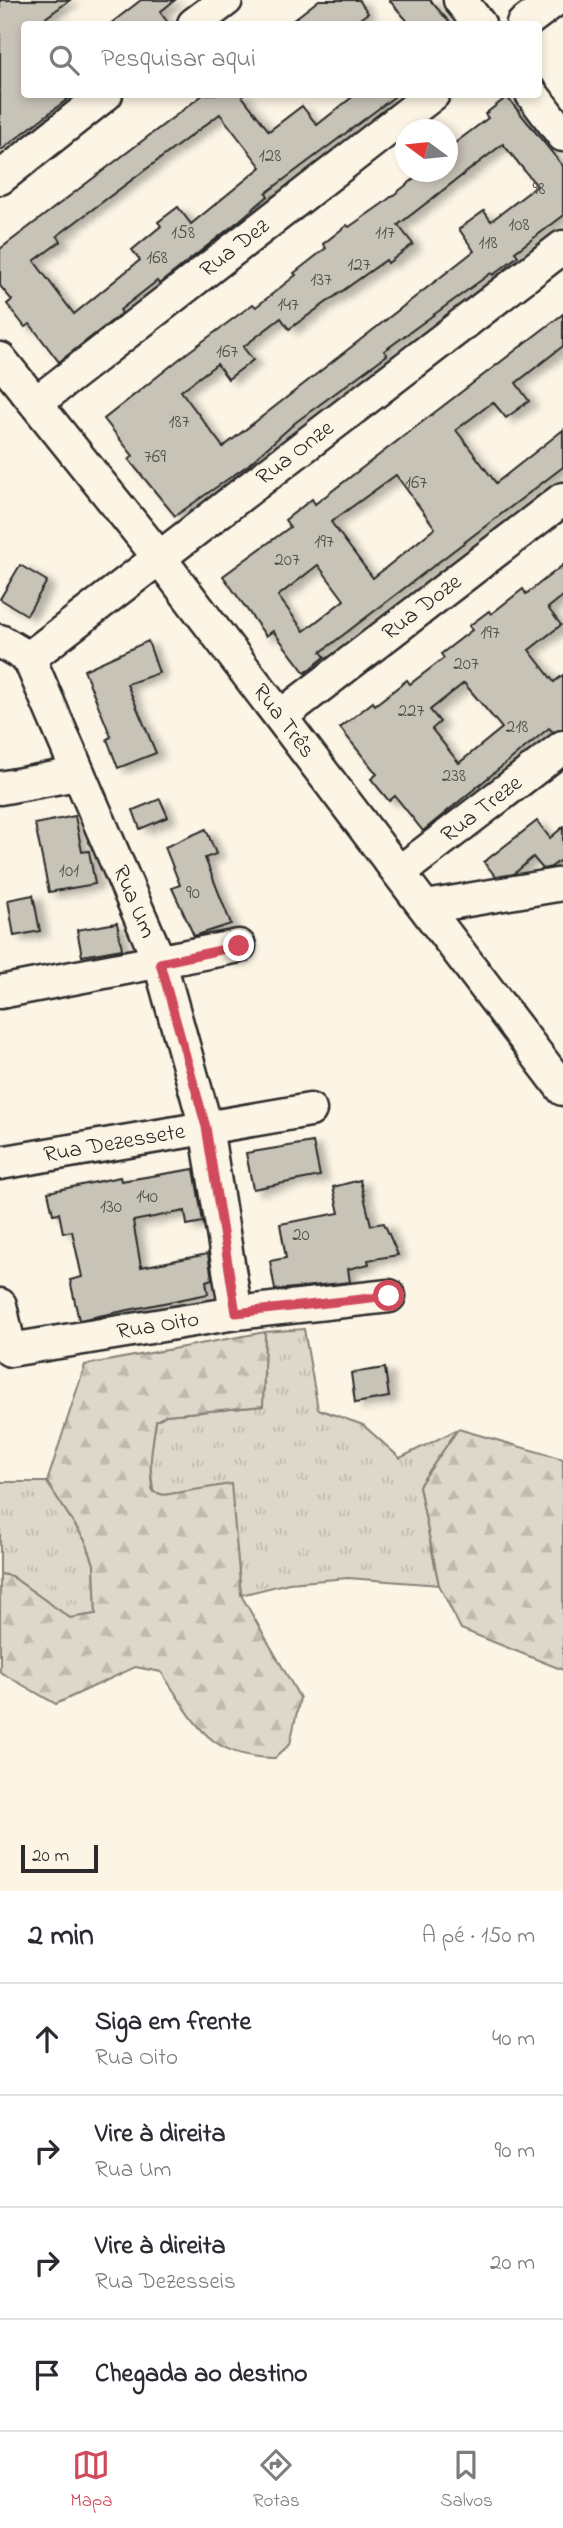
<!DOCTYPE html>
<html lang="pt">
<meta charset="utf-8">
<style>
body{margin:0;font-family:"Indie Flower",sans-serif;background:#f7f7f7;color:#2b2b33}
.compass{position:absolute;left:395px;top:119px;width:63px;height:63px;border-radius:50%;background:#fff;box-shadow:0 4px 10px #0003;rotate:285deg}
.scale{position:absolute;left:21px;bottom:18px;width:77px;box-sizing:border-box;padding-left:7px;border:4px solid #2b2b2b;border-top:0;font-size:19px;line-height:24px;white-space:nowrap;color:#2b2b2b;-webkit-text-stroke:5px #fcf5e5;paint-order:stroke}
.stop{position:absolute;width:21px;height:21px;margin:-16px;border:5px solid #d1495b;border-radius:50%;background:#fff}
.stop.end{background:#d1495b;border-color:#fff;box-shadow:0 2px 7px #0008}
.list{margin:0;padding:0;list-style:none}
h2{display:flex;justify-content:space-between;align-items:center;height:91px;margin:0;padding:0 28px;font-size:30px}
h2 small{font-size:23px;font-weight:400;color:#7c7c81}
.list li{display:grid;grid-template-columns:46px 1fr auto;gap:21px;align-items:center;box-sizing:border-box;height:112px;padding:0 28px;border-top:2px solid #e1e1e2}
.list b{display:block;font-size:26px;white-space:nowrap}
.list p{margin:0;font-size:23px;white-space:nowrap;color:#7c7c81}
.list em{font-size:23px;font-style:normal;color:#7c7c81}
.icon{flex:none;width:38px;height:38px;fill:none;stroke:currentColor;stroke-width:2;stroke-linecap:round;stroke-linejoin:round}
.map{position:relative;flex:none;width:563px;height:1891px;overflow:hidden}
.search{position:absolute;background:#fff;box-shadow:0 4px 10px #0003;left:21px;right:21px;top:21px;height:77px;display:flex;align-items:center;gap:18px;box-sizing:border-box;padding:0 24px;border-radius:7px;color:#7c7c81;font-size:26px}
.sheet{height:539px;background:#fff}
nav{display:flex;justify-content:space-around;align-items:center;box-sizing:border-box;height:98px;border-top:2px solid #e1e1e2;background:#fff;font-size:19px;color:#7c7c81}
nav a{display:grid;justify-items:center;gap:4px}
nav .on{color:#d1495b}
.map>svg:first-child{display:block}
.grass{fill:url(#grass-tufts);stroke:#84827a;stroke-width:2}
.forest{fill:url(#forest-firs);stroke:#84827a;stroke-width:2}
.building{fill:#c8c3b7;stroke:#2b2b2b;stroke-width:2;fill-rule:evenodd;filter:url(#shadow)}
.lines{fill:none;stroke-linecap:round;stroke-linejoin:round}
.minor-casing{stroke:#2b2b2b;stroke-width:37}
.minor{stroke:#fcf5e5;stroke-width:32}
.route{stroke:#d1495b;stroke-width:9}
.labels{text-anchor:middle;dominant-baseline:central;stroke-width:6;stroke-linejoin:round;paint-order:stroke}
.number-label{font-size:19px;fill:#52514e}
.street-label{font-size:23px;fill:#2b2b2b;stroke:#fcf5e5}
</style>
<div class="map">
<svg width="563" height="1891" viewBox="0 0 563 1891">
<defs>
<pattern id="grass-tufts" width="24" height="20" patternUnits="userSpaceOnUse" patternTransform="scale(1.75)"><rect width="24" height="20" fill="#ded8ca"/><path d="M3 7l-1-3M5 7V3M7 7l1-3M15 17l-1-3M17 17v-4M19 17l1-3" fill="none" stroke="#bfbaae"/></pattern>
<pattern id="forest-firs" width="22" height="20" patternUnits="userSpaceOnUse" patternTransform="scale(1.75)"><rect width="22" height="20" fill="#ded8ca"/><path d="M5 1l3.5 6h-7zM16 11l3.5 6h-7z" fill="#bfbaae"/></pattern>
<filter id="shadow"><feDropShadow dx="8" dy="4.5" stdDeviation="3.5" flood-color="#0004"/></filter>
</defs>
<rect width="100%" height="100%" fill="#fcf5e5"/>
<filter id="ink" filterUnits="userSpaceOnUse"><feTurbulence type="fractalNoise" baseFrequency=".0143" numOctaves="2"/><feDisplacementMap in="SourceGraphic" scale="14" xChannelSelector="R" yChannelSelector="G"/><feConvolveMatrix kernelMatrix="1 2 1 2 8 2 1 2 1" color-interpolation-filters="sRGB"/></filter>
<g filter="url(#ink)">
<g class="grass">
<polygon points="304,1329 318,1409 363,1425 400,1458 458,1429 419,1486 439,1585 348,1578 289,1583 241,1595 230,1485 164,1495 153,1492 150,1459 156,1421 166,1415 263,1406 265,1332"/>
<polygon points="0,1482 47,1482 86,1542 94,1564 96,1614 70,1618 11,1576 0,1574"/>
</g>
<g class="forest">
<path d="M265 1332 263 1406 166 1415 156 1421C152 1446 148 1468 153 1492L164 1495 231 1484 241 1595 300 1698 290 1744 275 1758C205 1757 196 1722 161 1672L135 1667 56 1704 0 1672V1574L11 1576 70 1618 96 1614 94 1564 86 1542 47 1482 85 1365Z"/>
<polygon points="458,1429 563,1459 563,1670 461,1629 439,1585 419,1486"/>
</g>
<g class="building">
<polygon points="0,0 70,0 37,24 24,24 24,94 74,94 0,151"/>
<polygon points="141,0 175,0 160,12 169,24 110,24"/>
<polygon points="319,0 359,0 368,13 353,24 288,24"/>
<polygon points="389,0 430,0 451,24 410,24"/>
<path d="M204 94H244L242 96 269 131 302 106 317 125 356 94H398L266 193 268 196 240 220 159 284 157 281 120 310 122 313 59 362 30 324 25 327 7 304 12 300 0 286V249ZM220 114 261 167 191 224 178 207 158 222 161 226 132 250 140 260 74 314 34 261 61 241 57 236Z"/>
<path d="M507 97 563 166V216L515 252 518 256 493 275 491 273 384 351 387 355 296 422 248 465 175 516 129 460 133 456 104 419 187 353 253 304 256 307 296 275 294 273 326 248 323 244 347 225 349 227 382 204 423 172H447V149L488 118 485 114ZM503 144 537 186 491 221 484 211 459 229 474 251 223 447 181 391 217 364 228 379 253 360 243 347 281 318 289 329 386 260 388 263 413 244 398 225Z"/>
<path d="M563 314V346L516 383 529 401 506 418 493 402 456 430 496 483 563 430V467L321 652 325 657 305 673 273 631 266 636 223 576 290 527 285 520 312 499 315 504ZM396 475 435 528 373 578 331 522ZM318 565 344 600 304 631 278 596Z"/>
<polygon points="20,565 47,581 27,615 0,599"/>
<path d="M563 565V596L548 608 561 625 529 650 554 682 563 675V729L553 732 549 728 423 831 395 796 389 801 371 779 377 774 340 728 373 702 375 705 407 680 410 684 444 658 441 654 472 630 469 626 489 611 491 614 523 589 526 594ZM464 683 502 728 459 763 432 729 440 722 430 710Z"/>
<polygon points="148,641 159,673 127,684 156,753 118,768 107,739 111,737 84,670"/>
<polygon points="160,799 168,817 140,829 133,810"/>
<polygon points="75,816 82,852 89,851 95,884 49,892 35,824"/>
<polygon points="537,821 550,838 563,827 563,858 551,867 543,869 533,857 514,874 496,877 484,862"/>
<polygon points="206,829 216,854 205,858 231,924 194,936 172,888 180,885 165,847"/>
<polygon points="33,895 40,931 14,936 8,900"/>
<polygon points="117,923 122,949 82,956 77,930"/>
<polygon points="313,1142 320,1176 253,1189 246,1153"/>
<polygon points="194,1169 203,1222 187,1225 185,1211 133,1221 141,1267 208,1254 212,1279 206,1281 208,1294 79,1320 70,1280 82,1277 72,1231 63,1233 59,1213 53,1214 48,1192 120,1177 121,1181"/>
<polygon points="360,1180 371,1225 384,1223 398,1255 368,1260 369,1264 348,1269 350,1282 275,1290 270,1261 286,1258 280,1224 339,1213 333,1187"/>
<polygon points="385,1368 389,1397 355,1403 351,1373"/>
</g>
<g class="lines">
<defs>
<g id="minor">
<polyline points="460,0 479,24"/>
<polyline points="194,24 226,0"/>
<polyline points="523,24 555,0"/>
<polyline points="532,94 563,135"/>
<polyline points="0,178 106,94"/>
<path id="s1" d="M0 359 158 556 563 1089"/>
<path id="s2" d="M36 403 433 94"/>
<path id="s3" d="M0 641 29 658 160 963 206 1127 236 1313"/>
<path id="s4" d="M29 658 563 247"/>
<path id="s5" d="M281 716 563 499"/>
<polyline points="0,788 77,774"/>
<path id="s6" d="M400 872 563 747"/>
<polyline points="426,907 563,884"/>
<polyline points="0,992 239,946"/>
<path id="s7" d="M0 1163 310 1110"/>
<path id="s8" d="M0 1305 10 1350 236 1313 389 1296"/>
</g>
</defs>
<use href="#minor" class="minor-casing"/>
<use href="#minor" class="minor"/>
</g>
</g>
<g class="lines" filter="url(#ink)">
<polyline class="route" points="239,946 160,963 206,1127 236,1313 389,1296"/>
</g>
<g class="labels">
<g class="number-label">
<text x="270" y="156">128</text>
<text x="539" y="189">98</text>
<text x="519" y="225">108</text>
<text x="183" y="233">158</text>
<text x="385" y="233">117</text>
<text x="488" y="243">118</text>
<text x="157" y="258">168</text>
<text x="359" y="265">127</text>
<text x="321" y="280">137</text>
<text x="288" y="305">147</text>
<text x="227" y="352">167</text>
<text x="179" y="422">187</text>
<text x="155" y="457">769</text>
<text x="416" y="483">167</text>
<text x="324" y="542">197</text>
<text x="287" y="560">207</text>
<text x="490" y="633">197</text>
<text x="466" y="664">207</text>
<text x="411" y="711">227</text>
<text x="517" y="727">218</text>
<text x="454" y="776">238</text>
<text x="69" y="871">101</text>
<text x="193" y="893">90</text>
<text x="147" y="1197">140</text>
<text x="111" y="1207">130</text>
<text x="301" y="1235">20</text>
</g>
<g class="street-label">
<text stroke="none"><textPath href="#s2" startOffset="252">Rua Dez</textPath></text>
<text stroke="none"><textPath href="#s4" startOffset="336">Rua Onze</textPath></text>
<text stroke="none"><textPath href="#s5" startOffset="178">Rua Doze</textPath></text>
<text stroke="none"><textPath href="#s1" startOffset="460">Rua Três</textPath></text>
<text stroke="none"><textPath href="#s6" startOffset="103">Rua Treze</textPath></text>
<text stroke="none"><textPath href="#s3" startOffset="299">Rua Um</textPath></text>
<text stroke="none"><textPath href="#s7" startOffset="116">Rua Dezessete</textPath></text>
<text stroke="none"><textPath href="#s8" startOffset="196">Rua Oito</textPath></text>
</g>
</g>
</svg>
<svg class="compass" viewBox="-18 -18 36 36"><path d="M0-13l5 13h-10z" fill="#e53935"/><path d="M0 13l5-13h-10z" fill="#7c7c81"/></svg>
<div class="scale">20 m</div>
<div class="stop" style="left:389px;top:1296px"></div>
<div class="stop end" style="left:239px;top:946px"></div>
<div class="search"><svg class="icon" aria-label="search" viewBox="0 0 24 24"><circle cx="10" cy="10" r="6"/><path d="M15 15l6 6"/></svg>Pesquisar aqui</div>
</div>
<section class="sheet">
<h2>2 min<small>A pé · 150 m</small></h2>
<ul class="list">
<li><svg class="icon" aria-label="ahead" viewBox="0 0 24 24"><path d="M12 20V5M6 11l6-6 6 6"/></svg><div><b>Siga em frente</b><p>Rua Oito</p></div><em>40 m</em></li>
<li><svg class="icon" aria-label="right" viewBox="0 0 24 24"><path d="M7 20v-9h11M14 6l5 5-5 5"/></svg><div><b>Vire à direita</b><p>Rua Um</p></div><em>90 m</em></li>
<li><svg class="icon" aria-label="right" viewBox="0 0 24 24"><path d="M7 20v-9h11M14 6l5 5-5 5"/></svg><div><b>Vire à direita</b><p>Rua Dezesseis</p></div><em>20 m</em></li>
<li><svg class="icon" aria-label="arrive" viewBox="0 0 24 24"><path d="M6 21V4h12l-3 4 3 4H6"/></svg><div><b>Chegada ao destino</b></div></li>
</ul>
</section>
<nav>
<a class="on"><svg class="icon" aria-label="map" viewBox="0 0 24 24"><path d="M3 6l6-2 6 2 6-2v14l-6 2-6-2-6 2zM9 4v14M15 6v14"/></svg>Mapa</a>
<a><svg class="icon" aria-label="directions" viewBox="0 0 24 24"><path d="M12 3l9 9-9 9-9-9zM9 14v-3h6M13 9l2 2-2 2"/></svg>Rotas</a>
<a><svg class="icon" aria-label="saved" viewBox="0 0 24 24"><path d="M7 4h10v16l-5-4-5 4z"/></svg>Salvos</a>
</nav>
